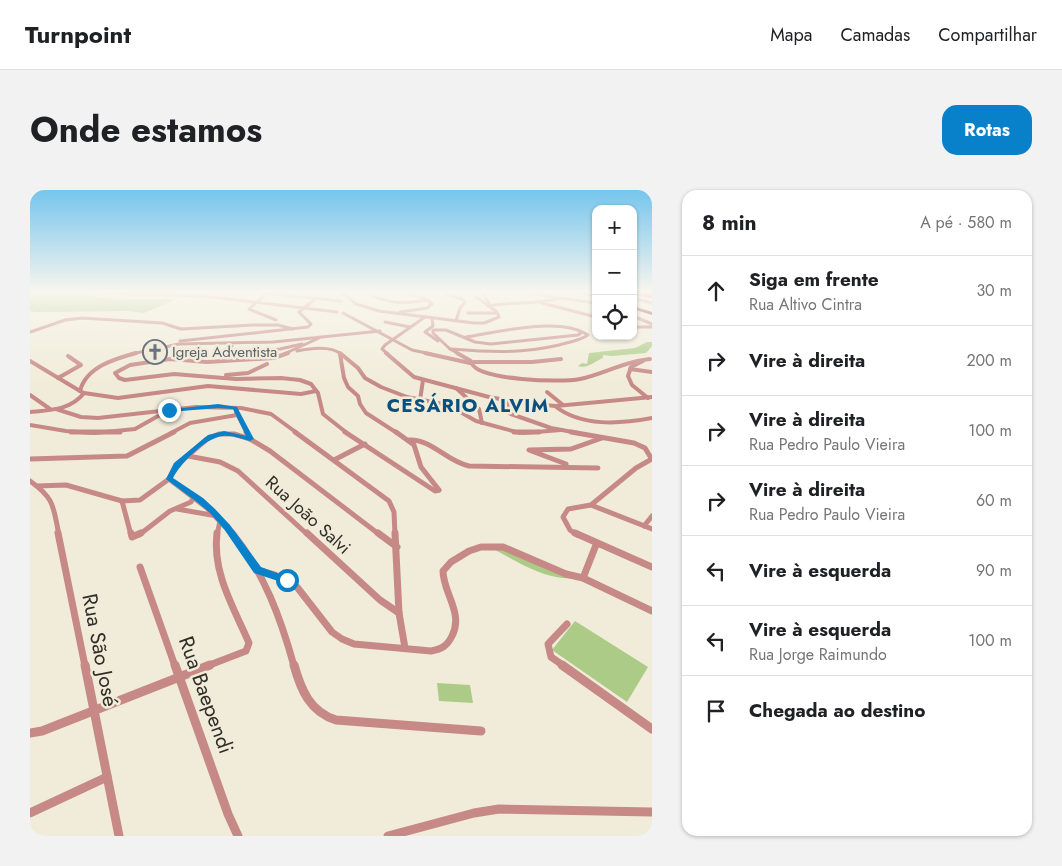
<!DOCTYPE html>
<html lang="pt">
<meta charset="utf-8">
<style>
body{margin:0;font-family:Jost,sans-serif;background:#f2f2f2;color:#202124}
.controls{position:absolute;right:15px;top:15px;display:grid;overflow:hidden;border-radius:10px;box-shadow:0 1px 4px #0004}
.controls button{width:45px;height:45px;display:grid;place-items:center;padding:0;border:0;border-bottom:1px solid #e0e0e0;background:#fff;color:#202124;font:25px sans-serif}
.stop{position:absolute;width:15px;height:15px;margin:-11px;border:4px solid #0881ca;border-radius:50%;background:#fff}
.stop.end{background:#0881ca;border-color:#fff;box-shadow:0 1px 5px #0008}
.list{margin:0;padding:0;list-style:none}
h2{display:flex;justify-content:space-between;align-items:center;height:65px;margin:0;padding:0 20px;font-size:21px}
h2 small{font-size:16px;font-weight:400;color:#757577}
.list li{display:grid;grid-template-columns:32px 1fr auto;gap:15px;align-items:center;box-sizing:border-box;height:70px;padding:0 20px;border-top:1px solid #e0e0e0}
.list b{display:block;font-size:19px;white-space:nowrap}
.list p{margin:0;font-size:16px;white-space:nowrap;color:#757577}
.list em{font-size:16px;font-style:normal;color:#757577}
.icon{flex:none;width:28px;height:28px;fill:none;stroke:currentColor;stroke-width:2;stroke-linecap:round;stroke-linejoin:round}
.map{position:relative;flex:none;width:622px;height:646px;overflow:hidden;border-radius:15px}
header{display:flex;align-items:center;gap:30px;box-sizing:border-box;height:70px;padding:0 25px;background:#fff;border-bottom:1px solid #e0e0e0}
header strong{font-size:24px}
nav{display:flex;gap:28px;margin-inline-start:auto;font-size:18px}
.intro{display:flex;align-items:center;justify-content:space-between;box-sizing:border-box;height:120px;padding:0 30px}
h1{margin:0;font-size:35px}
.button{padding:12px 22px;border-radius:15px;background:#0881ca;color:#fff;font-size:18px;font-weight:700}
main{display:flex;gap:30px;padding:0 30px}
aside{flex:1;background:#fff;border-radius:15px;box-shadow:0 1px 4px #0004}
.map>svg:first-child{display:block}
.green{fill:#accb87}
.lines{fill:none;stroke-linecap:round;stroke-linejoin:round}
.minor-far4{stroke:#c68986;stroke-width:3}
.minor-far3{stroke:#c68986;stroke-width:4}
.minor-far2{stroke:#c68986;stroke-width:5}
.minor-far1{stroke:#c68986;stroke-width:7}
.minor{stroke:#c68986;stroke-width:9}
.highway{fill:#7b171e;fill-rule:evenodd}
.rail-casing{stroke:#737065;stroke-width:2.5}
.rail{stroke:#f1ecda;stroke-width:1;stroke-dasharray:3;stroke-linecap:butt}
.major-bridge{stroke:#9a2e32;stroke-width:4.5}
.route{fill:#0881ca}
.labels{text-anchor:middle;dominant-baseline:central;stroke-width:5;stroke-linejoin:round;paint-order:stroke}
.far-worship-label{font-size:15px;fill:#5b616d;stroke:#f1ecda;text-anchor:start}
.street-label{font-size:18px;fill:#302e28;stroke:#f1ecda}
.far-district-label{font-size:19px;font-weight:bold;letter-spacing:1px;fill:#09507f;stroke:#f1ecda}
.near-street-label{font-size:21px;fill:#302e28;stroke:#f1ecda}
</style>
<header>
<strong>Turnpoint</strong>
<nav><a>Mapa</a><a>Camadas</a><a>Compartilhar</a></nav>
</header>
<div class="intro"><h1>Onde estamos</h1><a class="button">Rotas</a></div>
<main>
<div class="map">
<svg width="622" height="646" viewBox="0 0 622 646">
<rect width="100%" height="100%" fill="#f1ecda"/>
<g class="green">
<polygon points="0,103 52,103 67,107 99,109 142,109 142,111 114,123 98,121 5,122 0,121"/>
<path d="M617 152H622V156L616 163 582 166 573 165V168C565 171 558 179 548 176L552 173 557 174 559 163 605 158Z"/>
<path d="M457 356H466L548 388C515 392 486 370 457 356Z"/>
<polygon points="545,431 618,477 597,512 522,460"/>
<polygon points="407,493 440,495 443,513 409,511"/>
</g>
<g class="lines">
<g class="minor-far4">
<polyline points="74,103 174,106 307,122"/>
<polyline points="235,103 311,111"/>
<polyline points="237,103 219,119 246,130"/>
<polyline points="309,103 316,105 326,114 349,121 444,133 454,133 469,127 467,122 445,106"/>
<path d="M337 103C358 114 374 114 397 110"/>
<polyline points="414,103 432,109 435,112 430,118 426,131"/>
<polyline points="452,103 459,113"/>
<polyline points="497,103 566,113"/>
<polyline points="603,108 622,113"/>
<polyline points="512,113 566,127"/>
<path d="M458 116C482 111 506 115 530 108"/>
<polyline points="370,122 397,118 402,114 395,108 375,103"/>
<polyline points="313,123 382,160 401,164"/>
<polyline points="438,123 466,123"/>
<polyline points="603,126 622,134"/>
<polyline points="402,128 403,136 395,142 408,151"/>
<polyline points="355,132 380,137"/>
<polyline points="603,137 622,137"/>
<polyline points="0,142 35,130 52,128 132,133 151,139 223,135 248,135 263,139"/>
<polyline points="150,151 278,137 281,134 269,122 285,109"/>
<polyline points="202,156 198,156 197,164 250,159 272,154"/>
<path d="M420 159C459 162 490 164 529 155 539 152 549 151 558 145 530 126 468 142 436 147"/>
<path d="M267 161C281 158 300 155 311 164"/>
<polyline points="101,164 149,154 243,152 350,141"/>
<polyline points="254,164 289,148"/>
<polyline points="358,164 352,159 355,155 395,127"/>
<polyline points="429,164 420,159 403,143 403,140 416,140 445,152 461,154 548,145 551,143 548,140"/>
</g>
<g class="minor-far3">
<polyline points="197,163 208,163"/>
<polyline points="258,163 244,168 177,172 140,169 100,175 85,183 89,188 95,190 144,184 206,189 251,188 270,190 281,194 288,203 293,224 317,243"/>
<polyline points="310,163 328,178 335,188 351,197 377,207 418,215 446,231 490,243"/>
<polyline points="356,163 384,187 459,207 492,213 526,216 622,207"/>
<polyline points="395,163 440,173"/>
<polyline points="427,163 441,171"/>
<polyline points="310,164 314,188 318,197 328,206 330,214 336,223 367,243"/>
<polyline points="0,171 50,201"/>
<polyline points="613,171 601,177 598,186 602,195 618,208"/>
<polyline points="444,172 502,172 531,169"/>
<path d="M442 174C451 190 530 193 550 189 574 184 595 171 620 169"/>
<polyline points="600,179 622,182"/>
<polyline points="196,185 218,183 237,174"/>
<polyline points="28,188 51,175 38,166"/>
<polyline points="426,198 449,219 452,233"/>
<polyline points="517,202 533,215"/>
<polyline points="54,203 88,208 178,196 271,204 286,201"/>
<polyline points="0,205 20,219"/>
<polyline points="390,210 393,190"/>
<polyline points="477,210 478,222 481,224 521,238 548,243"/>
<path d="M525 216C551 237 590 234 622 228"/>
<polyline points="26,219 51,227 68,228 166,217 211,218 241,224 267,243"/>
<path d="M0 222C20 220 41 220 54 203L50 201C56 177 84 169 106 163"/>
<polyline points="206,222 217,243"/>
<polyline points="0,235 36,241 63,243"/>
<polyline points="65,243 105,239 137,221"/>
<polyline points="141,243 160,233 207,225"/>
<polyline points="493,243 531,240"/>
</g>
<g class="minor-far2">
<polyline points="41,242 90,242"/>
<polyline points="216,242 220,249"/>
<polyline points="265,242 359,311 364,322 365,345"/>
<polyline points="315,242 405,301 409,300"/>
<polyline points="366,242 384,255 391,277 409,300"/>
<polyline points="484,242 509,242"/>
<polyline points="541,242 604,253 615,258 621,268"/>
<path d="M379 250C402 249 416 271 439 276L568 278"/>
<polyline points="158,266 190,272 208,281 278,345"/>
<polyline points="0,269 97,266 144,242"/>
<polyline points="304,270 335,254"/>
<polyline points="536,274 499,260 541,259 572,248"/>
<polyline points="139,289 177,318 203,345"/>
<path d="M0 291C25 309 23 316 29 345"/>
<polyline points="7,296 36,295 92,311 110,310 139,289 147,275 177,249 189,244 204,244 220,249 240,261 350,345"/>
<polyline points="92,311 101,345"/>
<polyline points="561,315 622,339"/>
<polyline points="147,319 187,326"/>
<polyline points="614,336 622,326"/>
<polyline points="109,345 140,321 161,312 164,306"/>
<polyline points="187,345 190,331"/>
<polyline points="547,345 540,340 533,327 538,319 561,315 606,278 622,269"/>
</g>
<g class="minor-far1">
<polyline points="28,343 55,476"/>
<polyline points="101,343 102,347 111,343"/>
<path d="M202 343C234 382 251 429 264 476"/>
<polyline points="277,343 350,410 369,423"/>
<polyline points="348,343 367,357"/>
<polyline points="365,343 369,423 375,458"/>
<polyline points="545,343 622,377"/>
<polyline points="110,377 145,476"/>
<path d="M227 380 245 385 267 397 302 442 312 449 324 454 401 461C412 459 417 456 422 446 434 423 413 403 413 381L421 372 439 361 451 357H473L536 384 553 388 622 421"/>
<polyline points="553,388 566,355"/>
<path d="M177 476 216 461 219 453C204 418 182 383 187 343"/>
<polyline points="534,476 521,467 518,454 537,434"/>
</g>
<g class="minor">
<polyline points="55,475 89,646"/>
<polyline points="145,475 198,624 208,646"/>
<path d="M264 475C271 500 280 522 306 530L451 541"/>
<polyline points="532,475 622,539"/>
<polyline points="0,543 12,541 180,475"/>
<polyline points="0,623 77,587"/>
<polyline points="358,646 444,623 469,619 622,622"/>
</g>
<g class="highway">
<polygon points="549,103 566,105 566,107 549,104"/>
<polygon points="603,116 622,122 622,125 603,119"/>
</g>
<defs>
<polyline id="rail" points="616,103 622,105"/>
</defs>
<use href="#rail" class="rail-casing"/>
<use href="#rail" class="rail"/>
<polyline class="major-bridge" points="605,103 622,106"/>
</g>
<linearGradient id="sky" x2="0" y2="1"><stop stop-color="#76c5ed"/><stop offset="0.53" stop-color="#f9f6ee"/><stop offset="1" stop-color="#f9f6ee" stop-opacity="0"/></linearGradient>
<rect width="622" height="193" fill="url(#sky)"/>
<path class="route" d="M188 214 207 217 224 249 220 251C212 249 201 245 193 246 176 247 150 274 143 288L173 308 185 319 200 335 231 377 260 388V393L257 394 224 383 194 339 180 323 167 312 136 289 144 273 178 245 194 241 216 246 203 219 188 218 139 222 136 220Z"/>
<defs>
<symbol id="church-ring" viewBox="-11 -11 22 22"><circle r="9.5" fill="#f1ecda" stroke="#6b7280" stroke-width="1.5"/><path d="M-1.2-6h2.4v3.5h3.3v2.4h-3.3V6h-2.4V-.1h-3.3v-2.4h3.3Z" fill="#6b7280"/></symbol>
</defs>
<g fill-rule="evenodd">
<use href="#church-ring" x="111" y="148" width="28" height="28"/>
</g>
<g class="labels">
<g class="far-worship-label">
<text x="142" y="162">Igreja Adventista</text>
</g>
<g class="street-label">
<text transform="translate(278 325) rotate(42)">Rua João Salvi</text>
</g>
<g class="far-district-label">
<text x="438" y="215">CESÁRIO ALVIM</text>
</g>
<g class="near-street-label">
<text transform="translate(70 460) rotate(79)">Rua São José</text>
<text transform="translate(176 505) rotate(70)">Rua Baependi</text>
</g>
</g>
</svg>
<div class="controls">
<button>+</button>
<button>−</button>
<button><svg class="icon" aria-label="locate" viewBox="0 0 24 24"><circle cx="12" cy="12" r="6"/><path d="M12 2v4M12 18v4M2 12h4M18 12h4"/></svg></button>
</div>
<div class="stop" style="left:257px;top:390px"></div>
<div class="stop end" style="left:139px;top:220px"></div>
</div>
<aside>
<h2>8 min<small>A pé · 580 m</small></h2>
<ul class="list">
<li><svg class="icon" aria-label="ahead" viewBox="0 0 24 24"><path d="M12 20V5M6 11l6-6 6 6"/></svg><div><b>Siga em frente</b><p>Rua Altivo Cintra</p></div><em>30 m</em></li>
<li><svg class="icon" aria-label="right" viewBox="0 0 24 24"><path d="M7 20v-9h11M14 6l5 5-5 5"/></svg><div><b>Vire à direita</b></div><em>200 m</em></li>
<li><svg class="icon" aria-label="right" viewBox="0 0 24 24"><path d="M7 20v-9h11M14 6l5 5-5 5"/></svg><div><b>Vire à direita</b><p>Rua Pedro Paulo Vieira</p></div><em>100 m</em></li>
<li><svg class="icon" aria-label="right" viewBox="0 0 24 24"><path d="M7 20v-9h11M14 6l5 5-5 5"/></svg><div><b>Vire à direita</b><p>Rua Pedro Paulo Vieira</p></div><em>60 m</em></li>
<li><svg class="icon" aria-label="left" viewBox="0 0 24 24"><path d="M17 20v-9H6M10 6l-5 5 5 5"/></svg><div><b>Vire à esquerda</b></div><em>90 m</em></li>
<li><svg class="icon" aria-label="left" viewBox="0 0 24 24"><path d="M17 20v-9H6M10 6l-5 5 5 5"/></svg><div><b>Vire à esquerda</b><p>Rua Jorge Raimundo</p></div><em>100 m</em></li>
<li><svg class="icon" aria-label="arrive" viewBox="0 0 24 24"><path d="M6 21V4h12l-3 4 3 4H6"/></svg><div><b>Chegada ao destino</b></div></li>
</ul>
</aside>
</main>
